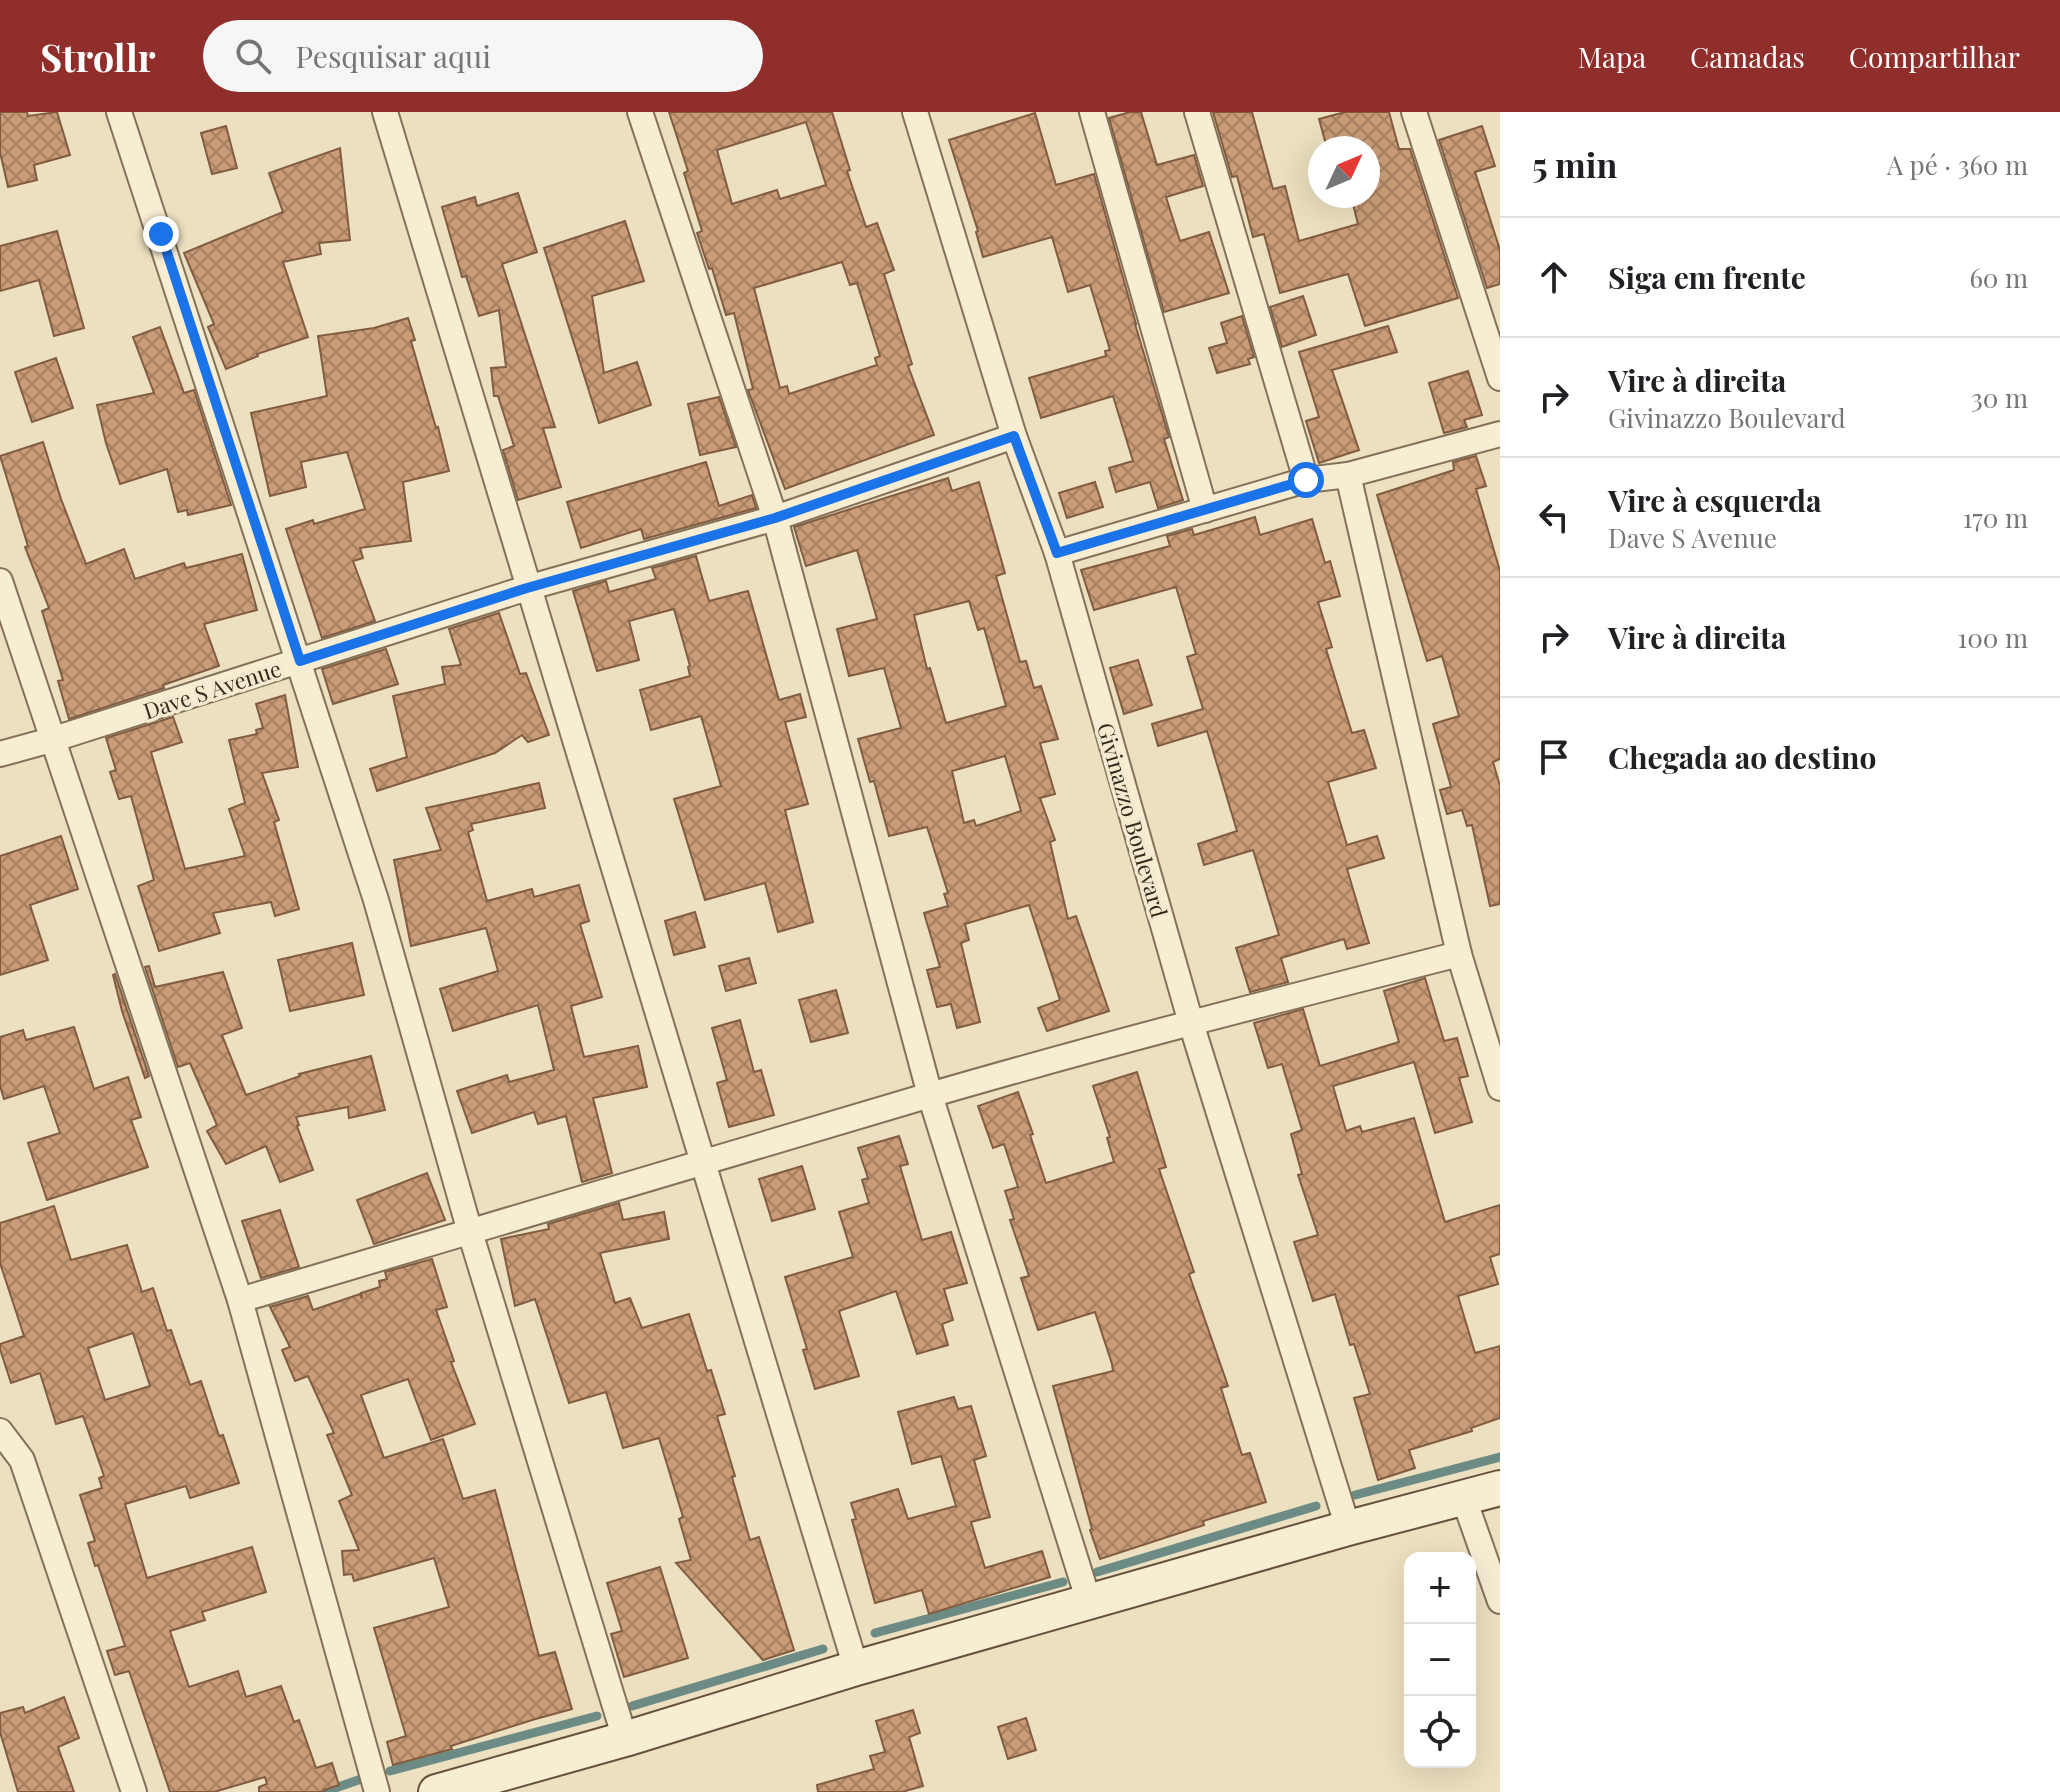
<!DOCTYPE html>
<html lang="pt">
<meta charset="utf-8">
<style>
body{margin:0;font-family:"Playfair Display",serif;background:#f6f6f6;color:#202124}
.controls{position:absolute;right:24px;bottom:24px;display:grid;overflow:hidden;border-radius:16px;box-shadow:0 8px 32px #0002}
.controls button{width:72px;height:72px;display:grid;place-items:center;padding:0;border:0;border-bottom:2px solid #e0e0e0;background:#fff;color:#202124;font:40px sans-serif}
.compass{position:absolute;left:1308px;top:24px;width:72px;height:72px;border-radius:50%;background:#fff;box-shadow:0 8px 32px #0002;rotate:46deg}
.stop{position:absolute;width:24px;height:24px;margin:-18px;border:6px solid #1a73e8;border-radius:50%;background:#fff}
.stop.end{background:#1a73e8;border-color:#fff;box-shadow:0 2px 8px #0008}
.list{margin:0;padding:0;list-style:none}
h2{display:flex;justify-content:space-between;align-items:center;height:104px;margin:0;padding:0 32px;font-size:34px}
h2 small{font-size:26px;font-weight:400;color:#757577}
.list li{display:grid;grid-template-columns:52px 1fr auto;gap:24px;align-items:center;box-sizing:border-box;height:120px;padding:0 32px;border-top:2px solid #e0e0e0}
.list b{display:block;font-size:30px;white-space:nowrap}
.list p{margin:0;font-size:26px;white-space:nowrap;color:#757577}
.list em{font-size:26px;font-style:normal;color:#757577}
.icon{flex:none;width:44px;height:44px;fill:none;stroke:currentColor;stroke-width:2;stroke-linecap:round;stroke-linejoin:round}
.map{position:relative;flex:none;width:1500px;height:1680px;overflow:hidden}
header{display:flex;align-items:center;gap:48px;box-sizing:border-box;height:112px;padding:0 40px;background:#902e2b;color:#fff}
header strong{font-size:38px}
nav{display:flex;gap:44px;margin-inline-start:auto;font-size:28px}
.search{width:560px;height:72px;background:#f6f6f6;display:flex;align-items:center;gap:20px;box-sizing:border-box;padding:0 28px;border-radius:44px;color:#757577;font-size:30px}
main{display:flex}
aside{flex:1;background:#fff}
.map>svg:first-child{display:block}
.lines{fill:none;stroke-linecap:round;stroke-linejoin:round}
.stream{stroke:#6b8b84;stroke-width:9}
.building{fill:url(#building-cross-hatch);stroke:#825c40;stroke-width:2;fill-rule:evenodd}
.street-casing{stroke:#847159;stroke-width:28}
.secondary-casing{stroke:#66523c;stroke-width:38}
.street{stroke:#f7edd3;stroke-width:24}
.secondary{stroke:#f7edd3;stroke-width:34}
.route{stroke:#1a73e8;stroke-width:10}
.labels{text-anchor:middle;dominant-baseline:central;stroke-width:7;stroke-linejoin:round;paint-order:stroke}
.street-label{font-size:22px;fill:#34291d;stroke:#f4eacf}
</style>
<header>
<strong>Strollr</strong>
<div class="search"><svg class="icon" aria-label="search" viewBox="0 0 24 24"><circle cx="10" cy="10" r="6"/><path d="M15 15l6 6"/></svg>Pesquisar aqui</div>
<nav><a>Mapa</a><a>Camadas</a><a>Compartilhar</a></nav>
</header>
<main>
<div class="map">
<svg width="1500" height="1680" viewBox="0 0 1500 1680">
<defs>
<pattern id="building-cross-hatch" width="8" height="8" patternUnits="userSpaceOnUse" patternTransform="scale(2)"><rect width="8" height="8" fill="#c99c77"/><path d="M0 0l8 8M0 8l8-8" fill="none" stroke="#a47f61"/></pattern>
</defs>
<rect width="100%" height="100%" fill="#ece0c0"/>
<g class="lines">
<g class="stream">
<polyline points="1355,1383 1500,1345"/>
<polyline points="1097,1460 1316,1394"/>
<polyline points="875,1521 1063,1470"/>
<polyline points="632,1594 823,1537"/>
<polyline points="390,1659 597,1604"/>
<polyline points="324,1680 364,1666"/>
</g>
</g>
<g class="building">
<polygon points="0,0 27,0 28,4 57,0 70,43 34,53 37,68 8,75 0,40"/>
<path d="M669 0H832L850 58 847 59 866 115 877 111 894 158 884 162 912 252 908 254 934 323 785 377 748 278 753 277 734 201 726 203 712 156 709 157 697 121 702 119 684 61 688 59ZM806 10 826 73 780 87 777 78 732 92 717 38ZM842 150 850 173 857 171 880 244 875 246 877 253 789 282 787 274 780 276 754 176Z"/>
<polygon points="1130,0 1141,0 1157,53 1194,43 1203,74 1166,85 1180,129 1209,120 1229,181 1164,200 1109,6"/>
<polygon points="1213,0 1252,0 1273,77 1285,74 1299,129 1358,112 1351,84 1368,84 1368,36 1357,36 1355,29 1327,36 1319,7 1345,0 1389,0 1399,37 1410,37 1458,186 1365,214 1348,162 1280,181 1264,122 1253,125 1237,64 1232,65"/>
<polygon points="1035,1 1056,73 1094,62 1136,212 1135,212 1169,325 1164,327 1183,388 1158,396 1150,370 1116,380 1109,356 1133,349 1113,284 1041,306 1029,266 1106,244 1105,239 1110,238 1090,173 1068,180 1052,125 983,145 976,120 978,119 949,28"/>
<polygon points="226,14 237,56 212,62 201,21"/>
<polygon points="1482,14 1495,54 1475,60 1500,138 1500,172 1487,176 1439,28"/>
<polygon points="340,36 350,128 319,131 321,142 283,150 308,225 257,242 258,244 226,257 208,215 214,212 184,141 283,100 269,61"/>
<polygon points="518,81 537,140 502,152 555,315 543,316 561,375 518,388 503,338 514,334 498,284 494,284 491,256 506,255 499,198 479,204 466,164 462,165 442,95 475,85 477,94"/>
<polygon points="625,109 644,169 592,184 604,261 637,250 651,293 599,311 544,136"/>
<polygon points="57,119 84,216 54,224 39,168 0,179 0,134"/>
<polygon points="1303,184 1316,223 1282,235 1270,195"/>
<polygon points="1242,204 1254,245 1248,247 1250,252 1217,261 1209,236 1227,231 1221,211"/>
<polygon points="408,206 415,228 411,229 436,316 438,315 449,359 403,370 411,429 360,436 363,446 353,449 375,509 322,526 286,417 313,408 314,412 365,397 347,340 301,350 306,375 270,384 251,301 327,284 318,224 374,216"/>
<polygon points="1388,214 1397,240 1332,258 1359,338 1319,351 1306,309 1319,305 1299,240"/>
<polygon points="160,215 184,281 194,278 231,393 188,403 187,398 178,400 167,357 120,372 106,331 97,293 154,281 133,225"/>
<polygon points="56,246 73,296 32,310 15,260"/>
<polygon points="1468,259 1482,303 1464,308 1467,315 1444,321 1429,271"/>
<polygon points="719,285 736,335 700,343 688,292"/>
<polygon points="43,330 61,387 86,452 124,437 135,467 184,451 186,456 242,442 257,498 204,512 219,554 163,573 164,576 69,607 58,569 63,568 42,499 49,496 25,435 28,434 0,344"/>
<polygon points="1476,344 1486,374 1476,377 1500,459 1500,647 1493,650 1500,674 1500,792 1490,794 1472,713 1467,714 1462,698 1447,702 1440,678 1451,675 1433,612 1459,604 1442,544 1427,549 1377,383 1454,358 1453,350"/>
<polygon points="706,350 719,394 752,383 756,396 644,427 641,417 581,436 567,390"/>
<path d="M948 366 952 379 979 370 1005 461 996 464 1020 550 1026 549 1034 576 1041 574 1058 627 1040 631 1055 682 1040 686 1055 728 1050 730 1068 807 1076 804 1109 899 1047 919 1038 896 1060 888 1029 793 965 812 969 828 961 831 980 910 957 916 951 892 937 895 927 858 940 855 924 801 948 794 944 782 948 781 927 715 889 724 874 669 870 670 858 627 901 616 884 556 849 564 837 517 877 507 857 438 806 454 794 415ZM969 489 978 518 984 516 1006 594 946 611 930 556 927 557 914 503ZM1005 644 1021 699 976 714 974 708 964 711 952 659Z"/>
<polygon points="1095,370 1103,395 1067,406 1059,381"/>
<polygon points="1255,405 1260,423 1312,407 1325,451 1330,449 1340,484 1318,490 1332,535 1326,537 1352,621 1364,618 1376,656 1328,670 1347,733 1377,724 1384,746 1347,757 1369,831 1347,837 1344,827 1281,846 1288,870 1250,880 1236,836 1279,823 1253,738 1204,753 1198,732 1237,719 1207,619 1158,634 1152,612 1203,597 1187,545 1196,542 1176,475 1094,498 1081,458 1170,434 1167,424 1192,417 1194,423"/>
<polygon points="696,444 709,489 748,479 779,588 800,582 806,605 785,610 808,692 785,698 813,810 778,820 765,771 705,788 674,687 721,674 701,604 651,618 640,578 690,564 688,555 690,554 674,497 629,509 639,548 597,559 573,479 606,469 609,480 656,467 652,456"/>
<polygon points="499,501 520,562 526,561 549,623 528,630 522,623 495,641 377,679 370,657 407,645 393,584 445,572 442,555 461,553 449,517"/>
<polygon points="386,537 398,572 333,592 322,557"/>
<polygon points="1138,548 1152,593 1124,602 1110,556"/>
<polygon points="285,583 298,655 262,661 279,708 274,710 299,797 275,804 271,790 213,801 220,821 159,839 138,774 154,768 131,684 119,687 110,660 116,658 106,626 173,605 182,630 151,640 185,757 245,744 229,697 245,691 229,628 257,622 256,618 263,616 256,592"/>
<polygon points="539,671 545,696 471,712 473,718 468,720 487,789 532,777 534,785 579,773 589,809 580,812 602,885 571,894 584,945 638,934 647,975 593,986 612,1061 582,1070 566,1004 538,1012 534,1000 472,1021 457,979 507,963 509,970 554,958 538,893 453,919 440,877 498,859 486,816 411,834 394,748 441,738 426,696"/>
<polygon points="61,724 78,777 30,793 48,848 0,863 0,744"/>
<polygon points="695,800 705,835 674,843 665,809"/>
<polygon points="352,831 364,883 290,899 278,848"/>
<polygon points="749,846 756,871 726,879 719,854"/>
<polygon points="149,854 155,875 223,860 242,916 222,923 246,983 300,964 299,962 371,944 385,998 349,1006 348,995 296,1005 299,1013 297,1014 313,1058 280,1070 266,1034 226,1052 207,1019 217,1013 190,951 178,955 145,855"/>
<polygon points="115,862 149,964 145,966 122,899 113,863"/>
<polygon points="1425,866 1444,929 1457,926 1468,964 1459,966 1472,1010 1435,1021 1414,950 1333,974 1346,1019 1360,1014 1362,1020 1414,1006 1445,1110 1500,1093 1500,1142 1490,1145 1498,1172 1458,1184 1475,1241 1500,1234 1500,1306 1471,1316 1472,1319 1409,1338 1415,1356 1378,1368 1354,1286 1370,1282 1354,1232 1350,1233 1335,1182 1313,1189 1294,1130 1318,1123 1298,1063 1302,1062 1291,1022 1302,1018 1282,952 1268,956 1254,911 1303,897 1320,954 1399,930 1384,879"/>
<polygon points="836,878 848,921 811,930 799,888"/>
<polygon points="740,908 754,960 761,958 774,1003 729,1015 717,971 727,968 712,916"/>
<polygon points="74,915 94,977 128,965 141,1005 131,1008 148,1055 47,1088 28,1031 60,1021 44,974 4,987 0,974 0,925 23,918 26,928"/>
<polygon points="1137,960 1166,1055 1159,1057 1194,1160 1189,1162 1228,1274 1221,1276 1242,1343 1250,1341 1266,1390 1203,1409 1204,1413 1100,1447 1090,1418 1092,1417 1053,1274 1113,1259 1112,1252 1095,1200 1038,1218 1021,1166 1029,1164 1010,1108 1014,1107 1005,1079 1018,1075 1004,1032 993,1036 978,994 1018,980 1033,1022 1030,1023 1046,1071 1114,1050 1107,1026 1110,1025 1093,974"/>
<polygon points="899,1024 908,1052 900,1054 922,1128 951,1120 967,1171 944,1177 953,1208 942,1212 948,1233 917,1242 896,1179 839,1199 859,1264 815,1277 803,1238 807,1237 785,1165 853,1145 839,1100 869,1091 862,1068 868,1066 858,1036"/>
<polygon points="802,1054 815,1097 772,1109 759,1067"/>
<polygon points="427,1061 445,1108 374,1132 357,1088"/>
<polygon points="619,1091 623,1108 664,1100 669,1127 600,1141 615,1191 630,1186 642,1216 689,1202 707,1259 711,1258 725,1302 717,1304 735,1364 732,1365 750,1428 759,1425 794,1538 763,1548 676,1451 691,1448 679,1407 683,1405 659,1326 623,1336 606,1280 569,1291 535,1187 515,1194 501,1127 549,1117 548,1112"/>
<path d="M54 1094 71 1148 127 1133 142 1180 153 1176 167 1219 171 1218 190 1273 201 1269 219 1324 223 1323 239 1371 190 1386 186 1374 125 1392 147 1466 252 1435 266 1480 202 1500 205 1508 170 1519 189 1575 238 1559 246 1585 281 1574 294 1610 299 1608 316 1656 332 1651 339 1673 324 1678 325 1680H259V1675L267 1672 265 1665 214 1680H170L129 1559 115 1563 107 1539 125 1534 98 1453 95 1454 88 1431 95 1429 80 1383 102 1376 99 1366 104 1364 83 1304 56 1312 40 1261 11 1271 0 1237V1232L24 1224 0 1151V1111ZM133 1221 150 1274 105 1288 88 1236Z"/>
<polygon points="280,1098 299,1155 261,1166 242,1109"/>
<polygon points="432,1147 447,1195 436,1198 454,1249 451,1250 475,1312 431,1328 408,1267 361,1283 384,1346 443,1327 463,1387 495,1378 539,1544 555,1540 572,1597 532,1608 451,1634 452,1637 393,1653 387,1630 406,1624 374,1516 449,1495 434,1446 354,1469 352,1462 344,1463 342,1439 359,1438 339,1389 352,1383 327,1323 334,1321 308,1264 295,1269 282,1238 290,1235 270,1195 308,1184 313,1198 360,1182 362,1187 361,1181 380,1175 379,1169 387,1167 385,1160"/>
<polygon points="954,1285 958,1297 971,1294 986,1344 974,1348 990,1405 971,1410 985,1456 1042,1439 1050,1465 929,1502 922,1478 875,1491 852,1408 856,1407 851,1391 898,1377 908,1407 956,1394 941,1344 912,1352 898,1300"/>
<polygon points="660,1455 688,1546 624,1565 611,1522 622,1519 607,1471"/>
<polygon points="64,1585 79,1626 58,1635 74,1680 18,1680 0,1620 0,1601 23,1595 25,1601"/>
<polygon points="913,1598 920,1621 909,1625 923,1674 902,1680 818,1680 817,1673 874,1657 870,1644 885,1640 876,1609"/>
<polygon points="1026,1606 1036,1638 1008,1647 998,1615"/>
</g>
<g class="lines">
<defs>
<g id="street">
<polyline points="119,0 376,788 470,1120 625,1627"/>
<polyline points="385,0 856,1556"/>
<polyline points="640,0 775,406 930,983 1089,1490"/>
<polyline points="915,0 1014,324 1057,441 1191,911 1348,1416"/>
<polyline points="1092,0 1205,398"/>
<polyline points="1197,0 1306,368 1348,363"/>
<polyline points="1414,0 1500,266"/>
<polyline points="1500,322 1348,363 1459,842 1500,976"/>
<polyline points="1057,441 1306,368"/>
<polyline points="0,469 240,1188 377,1680"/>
<polyline points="0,642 51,628 527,476 775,406 1014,324"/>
<path d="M240 1188C470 1120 699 1050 930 983 1105 932 1282 887 1459 842"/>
<polyline points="0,1319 22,1348 134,1680"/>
<polyline points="1464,1387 1500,1489"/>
</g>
<polyline id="secondary" points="436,1680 625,1627 856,1556 1348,1416 1500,1376"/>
</defs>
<use href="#street" class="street-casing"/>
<use href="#secondary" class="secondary-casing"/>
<use href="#street" class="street"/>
<use href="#secondary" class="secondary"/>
</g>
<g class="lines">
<polyline class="route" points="161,122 300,549 527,476 775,406 1014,324 1057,441 1306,368"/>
</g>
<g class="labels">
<g class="street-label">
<text transform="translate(212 577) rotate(-18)">Dave S Avenue</text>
<text transform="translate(1133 708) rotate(74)">Givinazzo Boulevard</text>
</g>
</g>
</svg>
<div class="controls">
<button>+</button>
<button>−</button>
<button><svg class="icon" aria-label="locate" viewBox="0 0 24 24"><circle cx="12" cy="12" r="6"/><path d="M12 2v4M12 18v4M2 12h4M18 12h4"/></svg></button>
</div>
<svg class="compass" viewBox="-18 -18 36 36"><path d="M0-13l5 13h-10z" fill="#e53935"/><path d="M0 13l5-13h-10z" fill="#757577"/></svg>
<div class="stop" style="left:1306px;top:368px"></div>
<div class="stop end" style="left:161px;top:122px"></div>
</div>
<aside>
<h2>5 min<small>A pé · 360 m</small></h2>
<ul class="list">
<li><svg class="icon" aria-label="ahead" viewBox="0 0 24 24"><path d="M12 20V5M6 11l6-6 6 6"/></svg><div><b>Siga em frente</b></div><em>60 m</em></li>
<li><svg class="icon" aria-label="right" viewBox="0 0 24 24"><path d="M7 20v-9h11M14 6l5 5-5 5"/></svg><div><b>Vire à direita</b><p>Givinazzo Boulevard</p></div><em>30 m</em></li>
<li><svg class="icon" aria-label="left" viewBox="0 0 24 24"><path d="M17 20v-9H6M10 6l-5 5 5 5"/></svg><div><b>Vire à esquerda</b><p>Dave S Avenue</p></div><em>170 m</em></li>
<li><svg class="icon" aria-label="right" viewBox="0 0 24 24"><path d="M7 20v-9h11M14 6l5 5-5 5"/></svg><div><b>Vire à direita</b></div><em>100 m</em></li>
<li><svg class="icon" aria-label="arrive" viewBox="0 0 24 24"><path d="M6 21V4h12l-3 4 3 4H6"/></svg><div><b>Chegada ao destino</b></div></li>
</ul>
</aside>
</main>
